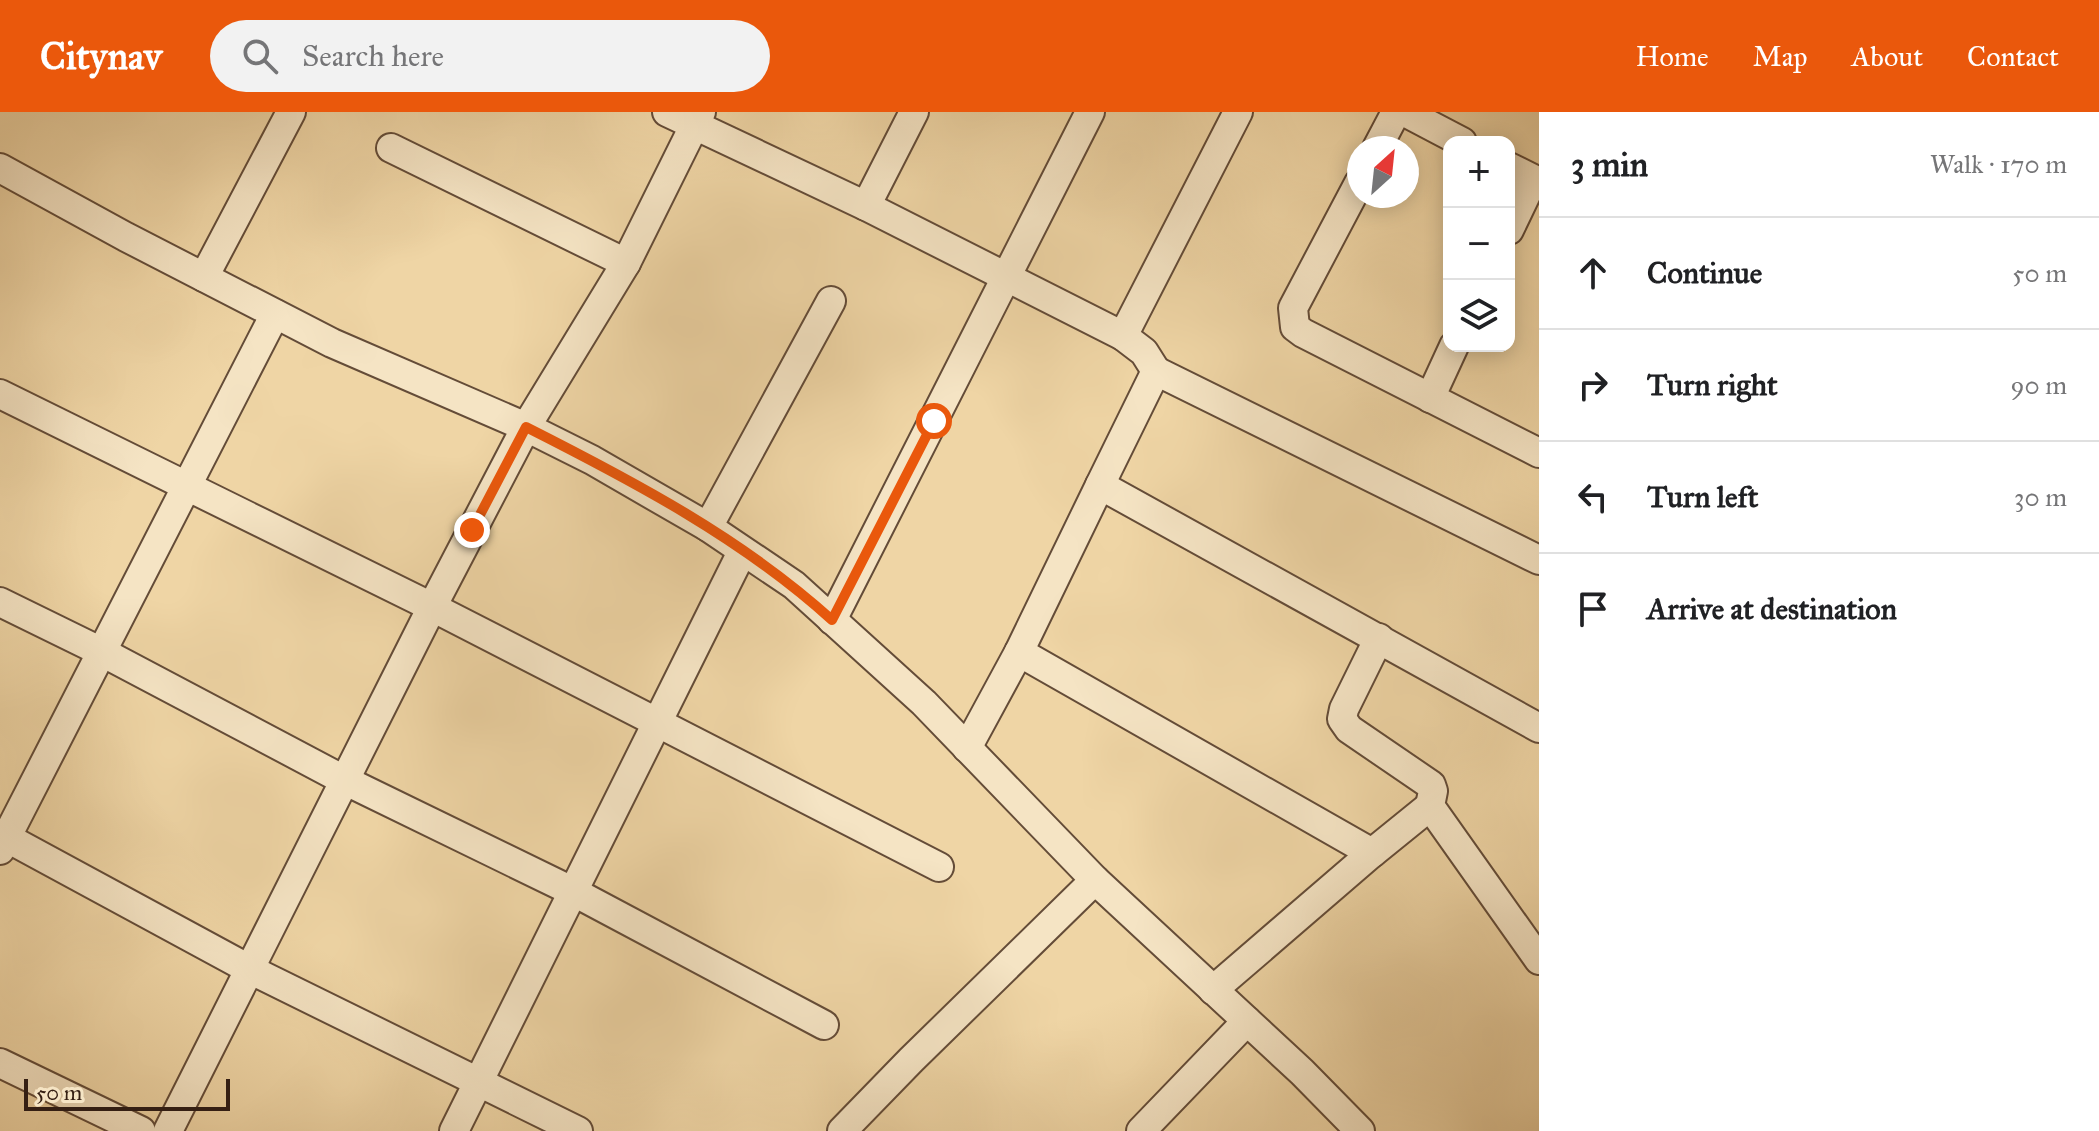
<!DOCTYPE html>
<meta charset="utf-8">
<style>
body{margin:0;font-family:"IM FELL Great Primer",serif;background:#f2f2f2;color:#202124}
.controls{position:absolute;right:24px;top:24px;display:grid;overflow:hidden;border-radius:16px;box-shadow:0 4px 20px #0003}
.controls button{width:72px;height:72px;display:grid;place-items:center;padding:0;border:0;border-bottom:2px solid #e0e0e0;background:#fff;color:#202124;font:40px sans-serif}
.compass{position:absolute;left:1347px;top:24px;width:72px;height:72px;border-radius:50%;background:#fff;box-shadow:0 4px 20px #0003;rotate:27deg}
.scale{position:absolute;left:24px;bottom:20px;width:206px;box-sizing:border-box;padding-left:8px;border:4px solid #351f13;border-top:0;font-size:22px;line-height:28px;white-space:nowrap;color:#351f13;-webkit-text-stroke:6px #f5e4c4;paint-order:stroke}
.stop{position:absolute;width:24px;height:24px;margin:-18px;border:6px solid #ea580c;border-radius:50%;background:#fff}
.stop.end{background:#ea580c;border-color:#fff;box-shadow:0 2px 8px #0008}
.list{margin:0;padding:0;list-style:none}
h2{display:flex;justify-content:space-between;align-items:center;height:104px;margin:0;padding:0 32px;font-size:34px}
h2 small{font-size:26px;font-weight:400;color:#757577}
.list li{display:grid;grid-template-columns:52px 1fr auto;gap:24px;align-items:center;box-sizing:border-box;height:112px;padding:0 32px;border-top:2px solid #e0e0e0}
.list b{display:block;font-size:30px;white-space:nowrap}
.list em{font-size:26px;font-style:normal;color:#757577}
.icon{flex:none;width:44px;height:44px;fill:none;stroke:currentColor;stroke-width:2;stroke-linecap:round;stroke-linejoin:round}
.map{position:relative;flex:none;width:1539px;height:1019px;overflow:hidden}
header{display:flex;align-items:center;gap:48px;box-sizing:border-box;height:112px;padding:0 40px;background:#ea580c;color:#fff}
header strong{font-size:38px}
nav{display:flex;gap:44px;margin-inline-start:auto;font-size:28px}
.search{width:560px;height:72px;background:#f2f2f2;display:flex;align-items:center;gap:20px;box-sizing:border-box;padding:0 28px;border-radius:44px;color:#757577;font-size:30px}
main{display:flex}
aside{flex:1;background:#fff}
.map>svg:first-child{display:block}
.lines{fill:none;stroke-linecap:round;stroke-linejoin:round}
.minor-casing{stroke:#644c38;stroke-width:32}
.minor{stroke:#f5e4c4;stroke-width:28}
.route{stroke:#ea580c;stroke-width:10}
</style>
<header>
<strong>Citynav</strong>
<div class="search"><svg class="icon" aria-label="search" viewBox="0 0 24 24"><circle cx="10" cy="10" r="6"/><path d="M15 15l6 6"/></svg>Search here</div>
<nav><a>Home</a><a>Map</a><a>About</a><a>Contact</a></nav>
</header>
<main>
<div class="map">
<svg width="1539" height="1019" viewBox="0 0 1539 1019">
<rect width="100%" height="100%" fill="#efd5a5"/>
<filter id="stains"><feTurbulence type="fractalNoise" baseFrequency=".0025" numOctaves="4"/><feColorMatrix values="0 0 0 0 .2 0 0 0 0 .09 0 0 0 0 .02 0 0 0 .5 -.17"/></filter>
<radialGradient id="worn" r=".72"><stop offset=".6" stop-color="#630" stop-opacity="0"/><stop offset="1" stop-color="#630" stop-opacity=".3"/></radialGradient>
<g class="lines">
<defs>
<g id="minor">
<polyline points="667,0 866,94 1123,224 1144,240 1156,259"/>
<polyline points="1405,0 1462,30"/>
<polyline points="391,36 626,151"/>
<polyline points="1377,36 1396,0"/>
<polyline points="1509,55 1539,70"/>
<polyline points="0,56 126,125 332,231 526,315 592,348 708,415 794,473 924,591 1095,768 1302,960 1360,1019"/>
<polyline points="1359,71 1293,196 1295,215 1303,221 1539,341"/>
<polyline points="866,94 914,0"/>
<polyline points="1509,118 1533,68"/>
<polyline points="204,165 291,0"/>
<polyline points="1123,224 1238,0"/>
<polyline points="0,282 432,495 939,755"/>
<polyline points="1430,286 1454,234"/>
<polyline points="1100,373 1156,259 1539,448"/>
<polyline points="708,415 831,189"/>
<polyline points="0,490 102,540 344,668 572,779 824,913"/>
<polyline points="832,508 1090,0"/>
<polyline points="1379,526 1344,597 1342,607 1349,617 1431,673 1433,679 1430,694 1539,848"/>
<polyline points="1019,540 1372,741 1430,694"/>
<polyline points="967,636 1019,540 1100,373 1539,616"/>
<polyline points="0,722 249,857 578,1019"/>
<polyline points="0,738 275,202"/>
<polyline points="1213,878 1372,741"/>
<polyline points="0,951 141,1019"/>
<polyline points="168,1019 432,495 526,315 626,151 701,0"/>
<polyline points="454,1019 742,440"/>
<polyline points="842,1019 911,948 1095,768"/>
<polyline points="1141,1019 1247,909"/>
</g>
</defs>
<use href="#minor" class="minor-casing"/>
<use href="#minor" class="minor"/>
</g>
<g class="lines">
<path class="route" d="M472 418 526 315C633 369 743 427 832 508L934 309"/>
</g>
<rect width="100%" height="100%" filter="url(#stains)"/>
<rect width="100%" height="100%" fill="url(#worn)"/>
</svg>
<div class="controls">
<button>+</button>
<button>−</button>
<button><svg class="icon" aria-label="layers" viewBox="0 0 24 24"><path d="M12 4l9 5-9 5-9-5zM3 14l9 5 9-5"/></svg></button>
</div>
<svg class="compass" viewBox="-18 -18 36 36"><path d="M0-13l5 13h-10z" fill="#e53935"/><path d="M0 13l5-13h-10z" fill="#757577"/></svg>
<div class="scale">50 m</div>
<div class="stop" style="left:934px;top:309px"></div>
<div class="stop end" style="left:472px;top:418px"></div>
</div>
<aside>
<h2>3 min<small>Walk · 170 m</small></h2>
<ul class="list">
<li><svg class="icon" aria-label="ahead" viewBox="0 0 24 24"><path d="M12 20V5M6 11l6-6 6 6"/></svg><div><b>Continue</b></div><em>50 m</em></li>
<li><svg class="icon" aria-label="right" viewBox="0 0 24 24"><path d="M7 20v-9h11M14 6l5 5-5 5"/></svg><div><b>Turn right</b></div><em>90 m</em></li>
<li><svg class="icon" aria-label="left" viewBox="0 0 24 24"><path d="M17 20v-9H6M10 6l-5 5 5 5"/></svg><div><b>Turn left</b></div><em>30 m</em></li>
<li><svg class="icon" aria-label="arrive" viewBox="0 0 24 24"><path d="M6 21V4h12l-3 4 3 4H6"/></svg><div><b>Arrive at destination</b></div></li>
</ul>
</aside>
</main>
